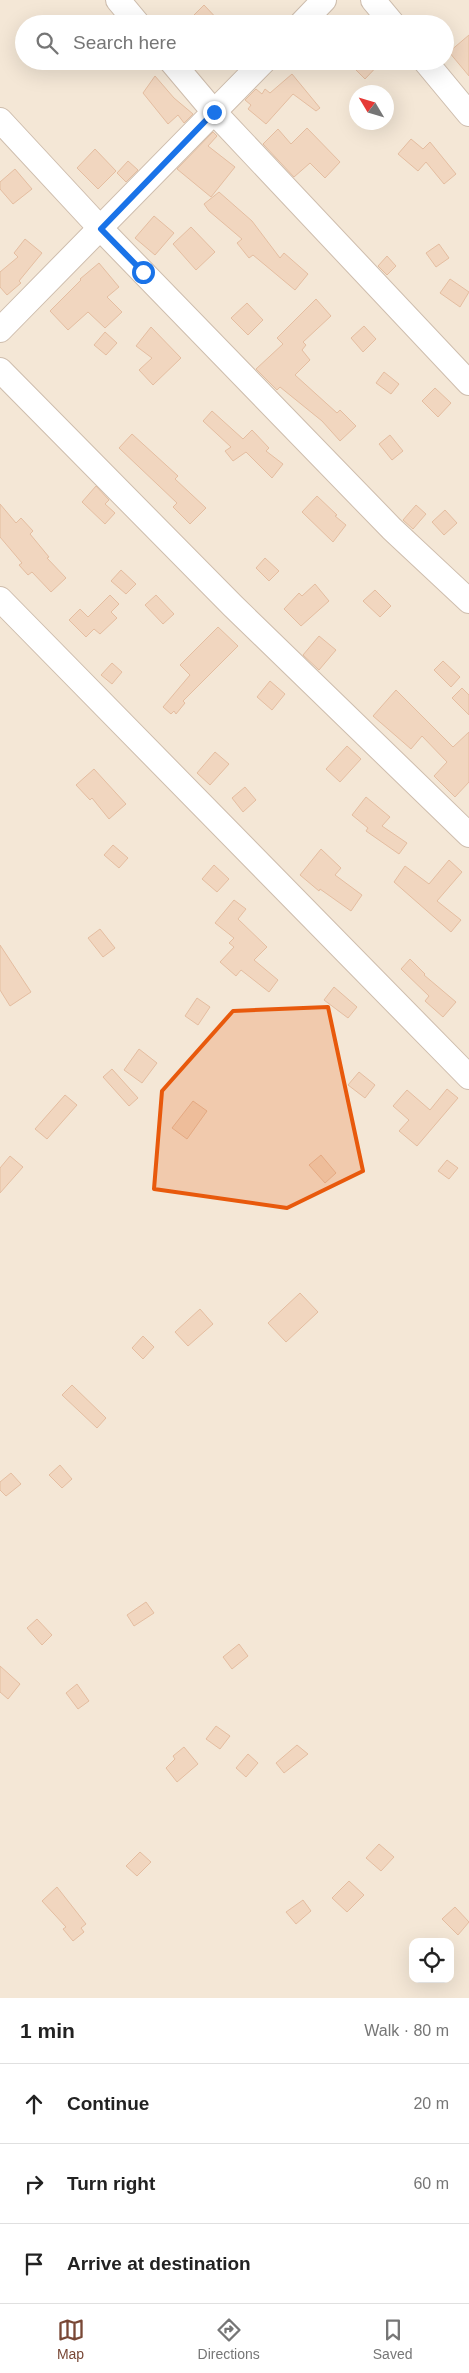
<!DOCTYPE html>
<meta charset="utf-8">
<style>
body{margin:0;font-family:Helvetica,sans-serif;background:#f6f6f6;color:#222}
.controls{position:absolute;right:15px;bottom:15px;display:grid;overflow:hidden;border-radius:10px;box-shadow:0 5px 20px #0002}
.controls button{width:45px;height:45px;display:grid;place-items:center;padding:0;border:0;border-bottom:1px solid #e0e0e0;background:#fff;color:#222;font:25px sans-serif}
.compass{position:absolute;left:349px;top:85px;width:45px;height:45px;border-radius:50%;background:#fff;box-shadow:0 5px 20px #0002;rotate:308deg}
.stop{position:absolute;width:15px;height:15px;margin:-11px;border:4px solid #1a73e8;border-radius:50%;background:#fff}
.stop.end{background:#1a73e8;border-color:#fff;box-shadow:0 1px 5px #0008}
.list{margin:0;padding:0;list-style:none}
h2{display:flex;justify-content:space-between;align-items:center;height:65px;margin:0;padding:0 20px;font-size:21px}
h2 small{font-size:16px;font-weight:400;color:#767676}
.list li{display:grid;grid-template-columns:32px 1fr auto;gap:15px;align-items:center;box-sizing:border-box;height:80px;padding:0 20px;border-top:1px solid #e0e0e0}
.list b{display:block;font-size:19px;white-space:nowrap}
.list em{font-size:16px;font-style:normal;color:#767676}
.icon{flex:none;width:28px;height:28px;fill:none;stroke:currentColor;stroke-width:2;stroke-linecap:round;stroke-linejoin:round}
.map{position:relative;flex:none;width:469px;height:1998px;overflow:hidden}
.search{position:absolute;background:#fff;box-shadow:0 5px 20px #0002;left:15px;right:15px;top:15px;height:55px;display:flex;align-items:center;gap:12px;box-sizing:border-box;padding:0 18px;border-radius:28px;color:#767676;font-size:19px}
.sheet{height:305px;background:#fff}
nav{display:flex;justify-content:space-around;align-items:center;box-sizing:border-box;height:70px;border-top:1px solid #e0e0e0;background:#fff;font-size:14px;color:#767676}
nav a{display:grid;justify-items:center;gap:2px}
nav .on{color:#794836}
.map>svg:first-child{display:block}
.residential{fill:#f4e7d6;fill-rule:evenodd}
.building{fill:#f1d6bf;stroke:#e4bda0}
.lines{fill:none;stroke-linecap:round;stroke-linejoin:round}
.minor-casing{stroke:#cebdad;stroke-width:26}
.minor{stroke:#fff;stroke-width:24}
.route{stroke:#1a73e8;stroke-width:6}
.marked{fill:#e8590c;fill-opacity:0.2;stroke:#e8590c;stroke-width:4;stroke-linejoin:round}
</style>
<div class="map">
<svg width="469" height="1998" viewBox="0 0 469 1998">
<rect width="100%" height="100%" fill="#fcf5e7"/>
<path class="residential" d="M0 0H469V1998H0ZM24 24H445V61H24ZM356 92H386V122H356ZM413 1942H450V1979H413Z"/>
<g class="building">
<polygon points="204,5 222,24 185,24"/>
<polygon points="469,35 469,76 449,52"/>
<polygon points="347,61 382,61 365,79"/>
<polygon points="292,74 320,108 316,111 293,94 266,124 248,109 251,105 245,100 256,89 262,94 265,89 270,93"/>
<polygon points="155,76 174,98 193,114 184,123 178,115 168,124 143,93"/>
<polygon points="307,128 340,162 325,178 310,163 294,177 263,144 278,129 291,144"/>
<polygon points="213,132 217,136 208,146 235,167 211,197 177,169"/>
<polygon points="411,139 423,149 430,142 456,174 444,184 426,162 418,171 398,154"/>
<polygon points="95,149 116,171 98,189 77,168"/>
<polygon points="128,161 138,170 126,182 117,173"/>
<polygon points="15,169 32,189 13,204 0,189 0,182"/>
<polygon points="219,192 252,221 280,258 284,253 308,274 295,290 253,255 249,258 237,243 242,239 209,211 204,204"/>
<polygon points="154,216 174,233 155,255 135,238"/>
<polygon points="191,227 215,252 196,270 173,244"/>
<polygon points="25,239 42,253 19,281 21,283 7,295 0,287 0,272 18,257 14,253"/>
<polygon points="439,244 449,258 436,267 426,253"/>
<polygon points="387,256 396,266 387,275 378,266"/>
<polygon points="99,263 119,287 107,297 122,312 105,328 88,312 68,330 50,311 81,280 80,279"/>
<polygon points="450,279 469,292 460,307 440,293"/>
<polygon points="316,299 331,316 303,342 306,345 302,350 310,360 295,375 337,413 340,410 356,426 340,441 322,421 280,387 277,390 256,369 283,344 277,338"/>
<polygon points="247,303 263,320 248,335 231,318"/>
<polygon points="364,326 376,339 363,352 351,338"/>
<polygon points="151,327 181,358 153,385 139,370 152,358 136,346"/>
<polygon points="105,332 117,343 106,355 94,345"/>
<polygon points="384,372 399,384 391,394 376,383"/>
<polygon points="435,388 451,403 438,417 422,401"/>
<polygon points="212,411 243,439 252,430 269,448 266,451 283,464 272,478 246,452 233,461 225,451 231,447 203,421"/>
<polygon points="132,434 178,476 175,479 206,508 190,524 173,507 177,503 119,448"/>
<polygon points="390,435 403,451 392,460 379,444"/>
<polygon points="96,486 109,500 105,504 115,513 105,524 82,502"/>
<polygon points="317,496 337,515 335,516 346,525 333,542 302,512"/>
<polygon points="0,504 16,523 21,518 33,531 30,534 49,557 47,558 66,578 51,592 32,572 28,575 19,565 22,563 0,537"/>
<polygon points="416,505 426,514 413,529 403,520"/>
<polygon points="445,510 457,523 444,535 432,522"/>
<polygon points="265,558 279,571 269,581 256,568"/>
<polygon points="121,570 136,584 126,594 111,581"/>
<polygon points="315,584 329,601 301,626 284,609 299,593 302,596"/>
<polygon points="375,590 391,606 380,617 363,601"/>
<polygon points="110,595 119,604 111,612 117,618 100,634 94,629 86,637 69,620 80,609 88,617"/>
<polygon points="156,595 174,614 163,624 145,605"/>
<polygon points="218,627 238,646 183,701 185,703 176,714 174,711 171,714 163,707 190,675 180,665"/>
<polygon points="319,636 336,650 319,670 303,655"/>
<polygon points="443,661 460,677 451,687 434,670"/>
<polygon points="112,663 122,672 112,684 101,675"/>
<polygon points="270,681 285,694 272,710 257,697"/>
<polygon points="462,688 469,695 469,715 452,698"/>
<polygon points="396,690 453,747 469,732 469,782 455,797 434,776 447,762 422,736 411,749 373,716"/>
<polygon points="347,746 361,759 340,782 326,769"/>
<polygon points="215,752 229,764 210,785 197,773"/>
<polygon points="94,769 126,804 109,819 92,798 90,800 76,785"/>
<polygon points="245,787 256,800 243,812 232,798"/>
<polygon points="366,797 390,817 382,826 407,843 399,854 366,831 368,828 352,815"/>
<polygon points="113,845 128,858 119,868 104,855"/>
<polygon points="321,849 341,868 335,875 362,895 351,911 320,889 319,891 300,875"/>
<polygon points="449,860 462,872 437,901 461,920 451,932 394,882 405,866 429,884"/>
<polygon points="214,865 229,879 217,892 202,879"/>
<polygon points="234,900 246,909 238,919 267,947 254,960 278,980 269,992 241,970 236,976 220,962 234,947 229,943 234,938 215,923"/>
<polygon points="100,929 115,948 103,957 88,938"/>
<polygon points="0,945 31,992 10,1006 0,990"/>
<polygon points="410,959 425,974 424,975 456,1002 443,1017 425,1001 429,996 401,969"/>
<polygon points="334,987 357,1007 348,1018 324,1000"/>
<polygon points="197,998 210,1007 198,1025 185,1016"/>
<polygon points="139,1049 157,1063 142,1083 124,1070"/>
<polygon points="112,1069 138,1098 129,1106 103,1077"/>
<polygon points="359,1072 375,1085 365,1098 348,1085"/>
<polygon points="447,1089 458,1098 417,1146 399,1131 409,1120 393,1106 407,1090 430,1110"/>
<polygon points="65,1095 77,1105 47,1139 35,1129"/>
<polygon points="193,1101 207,1111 187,1139 172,1128"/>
<polygon points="321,1155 336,1173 325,1183 309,1165"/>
<polygon points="10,1156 23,1167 0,1193 0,1168"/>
<polygon points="447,1160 458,1168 449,1179 438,1171"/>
<polygon points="300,1293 318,1312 286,1342 268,1323"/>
<polygon points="200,1309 213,1324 188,1346 175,1332"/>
<polygon points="143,1336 154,1347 143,1359 132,1348"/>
<polygon points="72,1385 106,1418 97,1428 62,1395"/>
<polygon points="60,1465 72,1479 62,1488 49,1475"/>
<polygon points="11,1473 21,1484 6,1496 0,1490 0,1482"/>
<polygon points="146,1602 154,1613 134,1626 127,1615"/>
<polygon points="37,1619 52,1635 42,1645 27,1628"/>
<polygon points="239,1644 248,1656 232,1669 223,1657"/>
<polygon points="0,1666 20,1684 8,1699 0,1692"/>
<polygon points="77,1684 89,1701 78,1709 66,1693"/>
<polygon points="216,1726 230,1736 220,1749 206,1739"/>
<polygon points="297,1745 308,1754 284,1773 276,1763"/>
<polygon points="184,1747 198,1764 177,1782 166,1768 175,1759 173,1756"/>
<polygon points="248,1754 258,1763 246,1777 236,1768"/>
<polygon points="379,1844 394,1857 381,1871 366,1858"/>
<polygon points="140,1852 151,1862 137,1876 126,1866"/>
<polygon points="349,1881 364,1895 347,1912 332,1898"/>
<polygon points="57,1887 86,1924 81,1928 84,1932 73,1941 63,1929 66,1927 42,1901"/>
<polygon points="303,1900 311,1911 296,1924 286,1912"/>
<polygon points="455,1907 469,1922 458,1935 442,1919"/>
</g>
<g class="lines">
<defs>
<g id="minor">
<polyline points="118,0 138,24"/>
<polyline points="373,0 393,24"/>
<polyline points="301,24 324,0"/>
<polyline points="171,61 214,112 469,383"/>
<polyline points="425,61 469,114"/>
<polyline points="0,120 101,229 392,529 469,601"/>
<polyline points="0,330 264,61"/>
<polyline points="0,370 233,606 469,835"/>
<polyline points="0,599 469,1077"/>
</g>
</defs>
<use href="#minor" class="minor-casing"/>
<use href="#minor" class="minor"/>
</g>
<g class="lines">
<polyline class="route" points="143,272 101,229 214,112"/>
</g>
<path class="marked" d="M328 1007 363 1171 287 1208 154 1189 162 1091 233 1011Z"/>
</svg>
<div class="controls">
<button><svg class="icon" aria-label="locate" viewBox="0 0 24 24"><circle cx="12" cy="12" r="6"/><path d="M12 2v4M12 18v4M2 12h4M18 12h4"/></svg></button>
</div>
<svg class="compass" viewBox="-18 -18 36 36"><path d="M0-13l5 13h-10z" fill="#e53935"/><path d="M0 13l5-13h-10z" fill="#767676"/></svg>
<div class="stop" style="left:143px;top:272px"></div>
<div class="stop end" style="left:214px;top:112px"></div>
<div class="search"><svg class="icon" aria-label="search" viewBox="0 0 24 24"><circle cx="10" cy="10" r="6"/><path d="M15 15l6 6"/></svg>Search here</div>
</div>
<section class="sheet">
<h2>1 min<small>Walk · 80 m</small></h2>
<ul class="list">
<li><svg class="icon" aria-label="ahead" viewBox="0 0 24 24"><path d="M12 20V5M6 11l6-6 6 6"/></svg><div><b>Continue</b></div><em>20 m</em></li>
<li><svg class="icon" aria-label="right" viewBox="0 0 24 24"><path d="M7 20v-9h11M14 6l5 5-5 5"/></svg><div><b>Turn right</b></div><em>60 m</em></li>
<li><svg class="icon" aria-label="arrive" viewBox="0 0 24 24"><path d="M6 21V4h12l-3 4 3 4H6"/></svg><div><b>Arrive at destination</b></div></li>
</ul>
</section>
<nav>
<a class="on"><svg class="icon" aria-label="map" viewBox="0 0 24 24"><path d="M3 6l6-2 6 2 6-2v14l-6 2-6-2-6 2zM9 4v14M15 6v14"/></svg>Map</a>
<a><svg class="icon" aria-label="directions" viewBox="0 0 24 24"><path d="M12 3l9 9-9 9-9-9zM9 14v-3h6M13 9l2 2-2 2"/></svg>Directions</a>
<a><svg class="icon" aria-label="saved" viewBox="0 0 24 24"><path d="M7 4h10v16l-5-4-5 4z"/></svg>Saved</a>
</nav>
